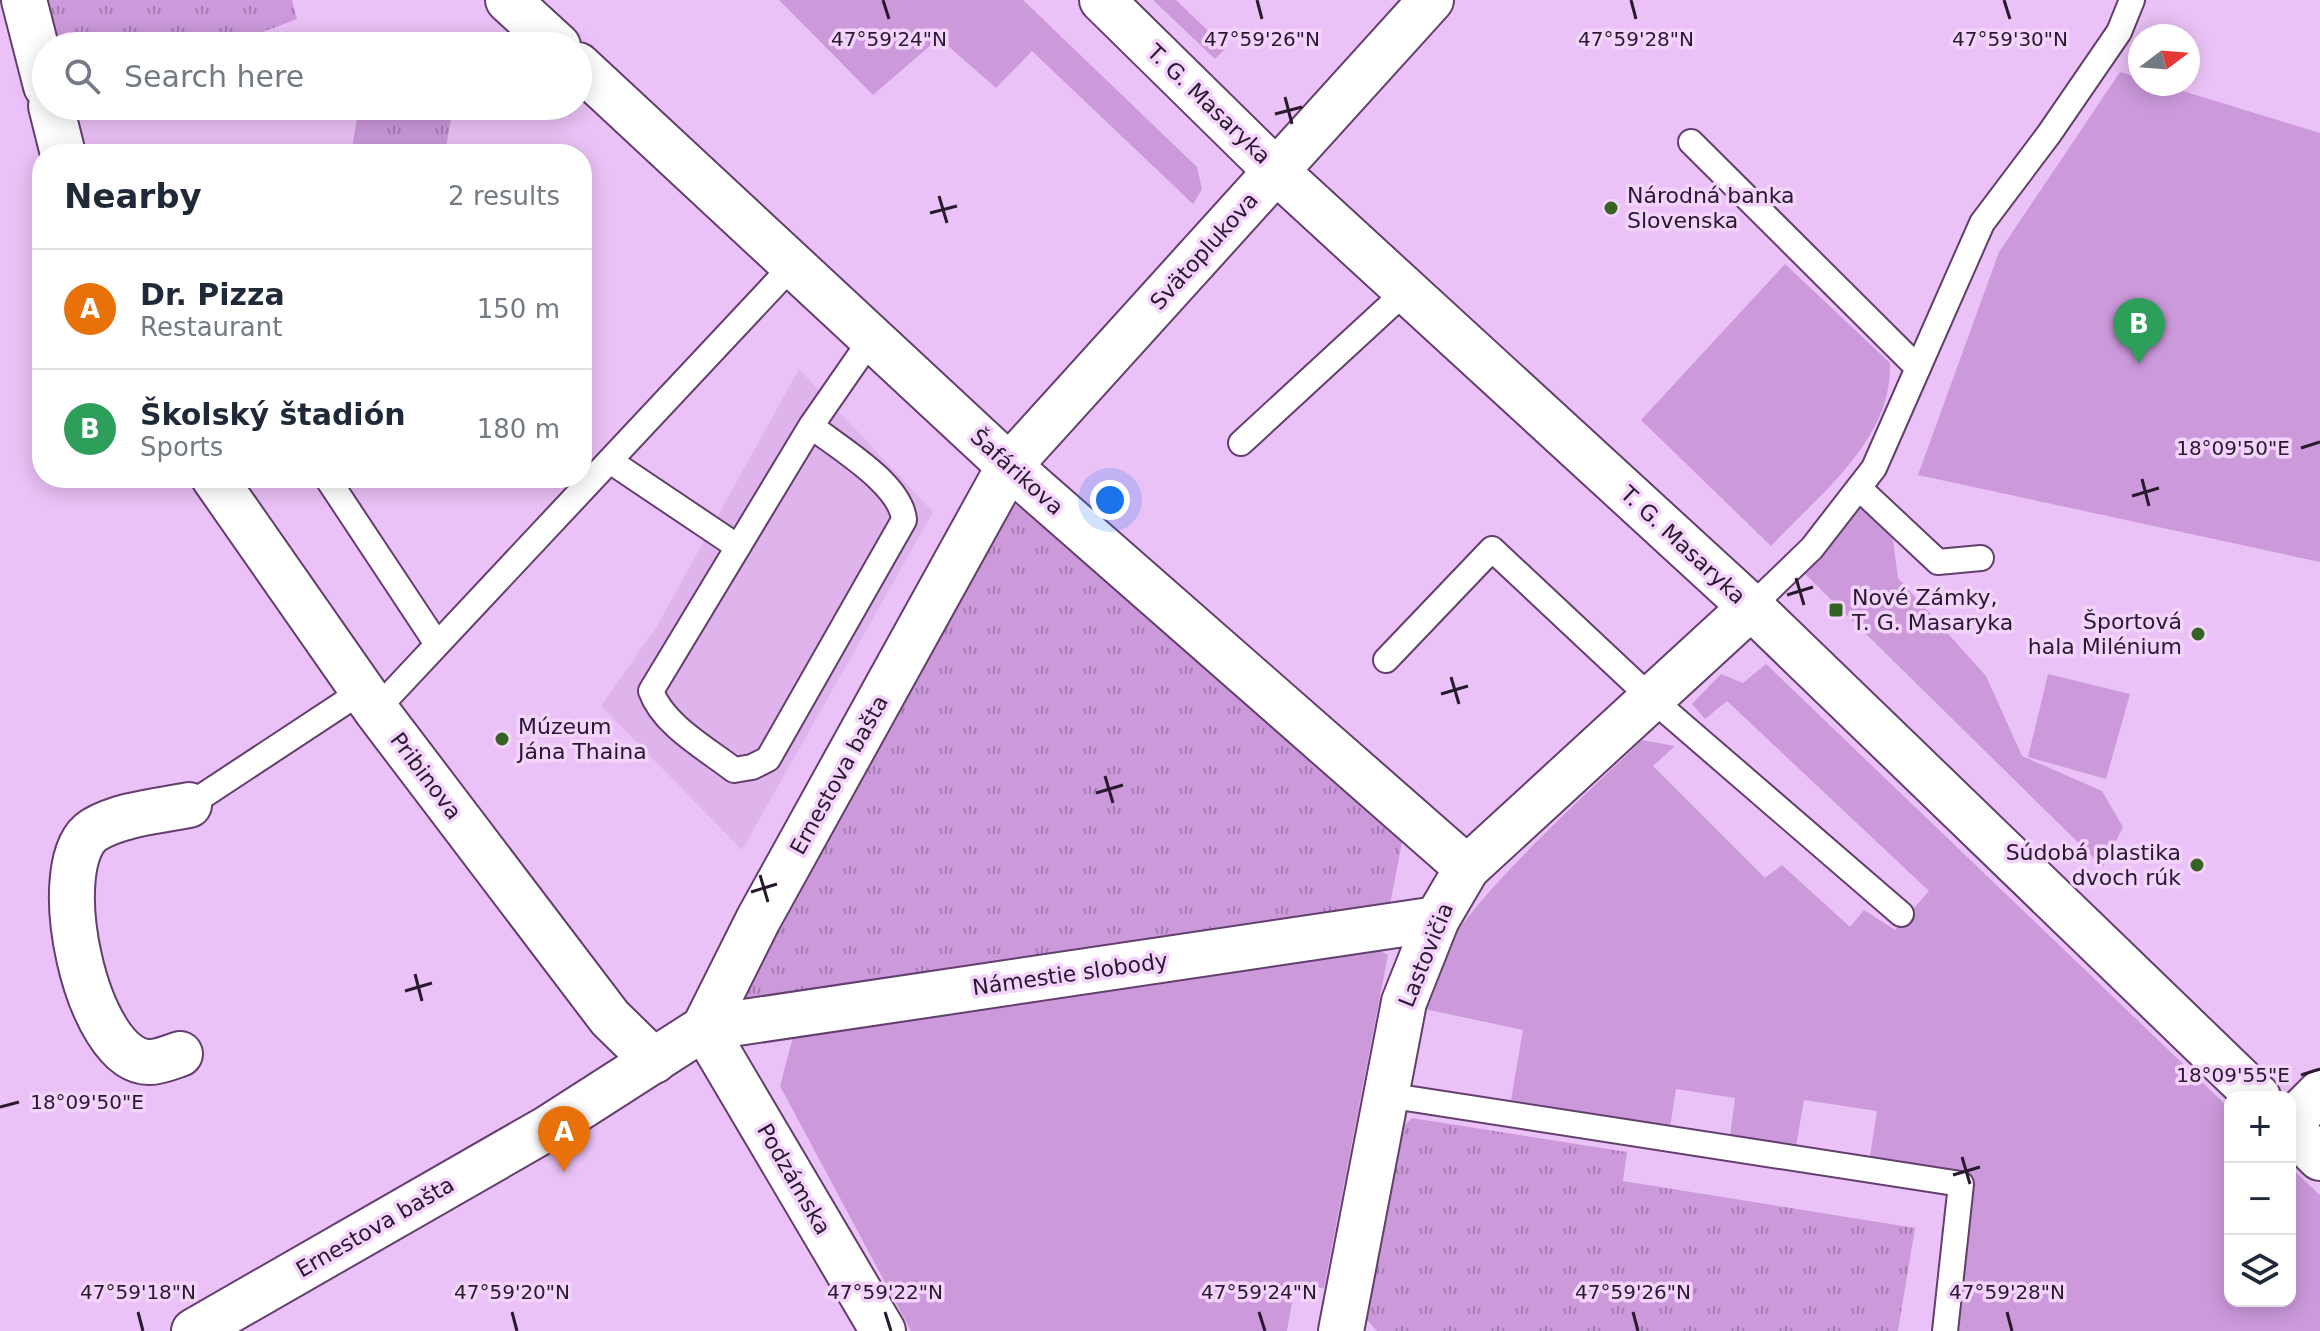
<!DOCTYPE html>
<meta charset="utf-8">
<style>
body{margin:0;font-family:"DejaVu Sans",sans-serif;background:#f2f2f3;color:#1f2937}
.controls{position:absolute;right:24px;bottom:24px;display:grid;overflow:hidden;border-radius:16px;box-shadow:0 4px 20px #0003}
.controls button{width:72px;height:72px;display:grid;place-items:center;padding:0;border:0;border-bottom:2px solid #e0e1e3;background:#fff;color:#1f2937;font:40px sans-serif}
.compass{position:absolute;left:2128px;top:24px;width:72px;height:72px;border-radius:50%;background:#fff;box-shadow:0 4px 20px #0003;rotate:74deg}
.you{position:absolute;left:1110px;top:500px;width:28px;height:28px;margin:-20px;border:6px solid #fff;border-radius:50%;background:#1a73e8;box-shadow:0 0 0 12px #1a73e833}
.badge{display:grid;place-items:center;width:52px;height:52px;border-radius:50%;background:#1a73e8;color:#fff;font-size:26px;font-weight:700}
.pin{position:absolute;translate:-50% -66px;filter:drop-shadow(0 2px 4px #0008)}
.pin::after{content:'';position:absolute;top:42px;width:28px;height:24px;background:inherit;clip-path:polygon(0 0,100% 0,50% 100%)}
.list{margin:0;padding:0;list-style:none}
h2{display:flex;justify-content:space-between;align-items:center;height:104px;margin:0;padding:0 32px;font-size:34px}
h2 small{font-size:26px;font-weight:400;color:#747a83}
.list li{display:grid;grid-template-columns:52px 1fr auto;gap:24px;align-items:center;box-sizing:border-box;height:120px;padding:0 32px;border-top:2px solid #e0e1e3}
.list b{display:block;font-size:30px;white-space:nowrap}
.list p{margin:0;font-size:26px;white-space:nowrap;color:#747a83}
.list em{font-size:26px;font-style:normal;color:#747a83}
.icon{flex:none;width:44px;height:44px;fill:none;stroke:currentColor;stroke-width:2;stroke-linecap:round;stroke-linejoin:round}
.map{position:relative;flex:none;width:2320px;height:1331px;overflow:hidden}
.search{position:absolute;background:#fff;box-shadow:0 4px 20px #0003;left:32px;top:32px;width:560px;height:88px;display:flex;align-items:center;gap:20px;box-sizing:border-box;padding:0 28px;border-radius:44px;color:#747a83;font-size:30px}
.panel{position:absolute;background:#fff;box-shadow:0 4px 20px #0003;left:32px;top:144px;width:560px;height:344px;border-radius:32px}
.map>svg:first-child{display:block}
.built{fill:#dfb3ec}
.green{fill:#cc99db}
.park{fill:url(#park-tufts)}
.lines{fill:none;stroke-linecap:round;stroke-linejoin:round}
.lane-casing{stroke:#623f6c;stroke-width:28}
.street-casing{stroke:#623f6c;stroke-width:48}
.lane{stroke:#fff;stroke-width:24}
.street{stroke:#fff;stroke-width:44}
.ticks{fill:none;stroke:#28192d;stroke-width:3}
.poi-dot{fill:#346324;stroke:#f4d3fd;stroke-width:3}
.labels{text-anchor:middle;dominant-baseline:central;stroke-width:7;stroke-linejoin:round;paint-order:stroke}
.street-label{font-size:22px;fill:#28192d;stroke:#f4d3fd}
.poi-label{font-size:22px;fill:#28192d;stroke:#f4d3fd;text-anchor:start}
.ticks-label{font-size:20px;text-anchor:middle;fill:#28192d;stroke:#f4d3fd;stroke-width:7;stroke-linejoin:round;paint-order:stroke}
</style>
<div class="map">
<svg width="2320" height="1331" viewBox="0 0 2320 1331">
<defs>
<pattern id="park-tufts" width="24" height="20" patternUnits="userSpaceOnUse" patternTransform="scale(2)"><rect width="24" height="20" fill="#cc99db"/><path d="M3 7l-1-3M5 7V3M7 7l1-3M15 17l-1-3M17 17v-4M19 17l1-3" fill="none" stroke="#a67cb2"/></pattern>
</defs>
<rect width="100%" height="100%" fill="#ebc2f7"/>
<polygon class="built" points="799,369 933,512 742,850 601,706 657,626"/>
<g class="green">
<polygon points="779,0 1023,0 1197,167 1202,189 1193,204 1032,51 996,88 939,38 873,95"/>
<polygon points="1153,0 1176,0 1226,48 1215,59"/>
<polygon points="2120,72 2140,78 2140,84 2160,84 2320,133 2320,562 1918,475 1999,252"/>
<path d="M1785 264 1890 363C1893 439 1819 495 1771 546L1641 420Z"/>
<polygon points="1862,503 1893,540 1898,578 1986,676 2022,756 2102,791 2123,827 2103,867 1804,573"/>
<path d="M1766 664 2230 1109V1301H2290V1167L2320 1195V1331H1952L1971 1178 1870 1157 1877 1111 1804 1100 1796 1146 1730 1136 1735 1098 1676 1089 1670 1127 1511 1100 1523 1030 1420 1008C1421 938 1590 792 1642 740L1675 746 1653 766 1765 878 1782 865 1850 927 1864 910 1895 930 1929 891 1727 701 1705 719 1692 704 1721 674 1743 683Z"/>
<polygon points="2048,674 2130,694 2106,779 2028,757"/>
<polygon points="1368,944 1388,955 1324,1288 1295,1286 1287,1331 911,1331 780,1086 794,1033"/>
</g>
<g class="park">
<polygon points="45,0 292,0 297,19 226,46 56,46"/>
<polygon points="359,106 453,106 445,154 351,154"/>
<polygon points="1009,466 1405,827 1388,915 704,1028"/>
<polygon points="1412,1118 1627,1152 1623,1181 1915,1228 1898,1331 1377,1331 1360,1312 1387,1142"/>
</g>
<g class="lines">
<defs>
<g id="lane">
<polyline points="1691,142 1918,368 1874,468 1812,548 1751,607"/>
<polyline points="1918,368 1982,223 2049,134 2119,32 2132,0"/>
<path d="M811 426C839 448 901 484 904 520L768 759 752 767 734 770C707 749 663 725 651 691L811 426 872 338"/>
<polyline points="1241,443 1407,290"/>
<polyline points="610,461 738,547"/>
<polyline points="327,478 437,644"/>
<polyline points="1859,488 1938,562 1981,558"/>
<polyline points="1386,660 1492,549 1652,699 1901,914"/>
<polyline points="376,710 793,265"/>
<polyline points="189,805 362,691"/>
<polyline points="1386,1095 1961,1184 1945,1331"/>
</g>
<g id="street">
<polyline points="24,0 46,86"/>
<polyline points="508,0 558,46"/>
<polyline points="1102,0 1276,171 1751,607 2258,1097"/>
<polyline points="578,65 1009,466 1467,868"/>
<polyline points="51,106 63,154"/>
<polyline points="214,478 376,710 610,1018 654,1061"/>
<polyline points="704,1028 1437,919"/>
<polyline points="704,1028 883,1331"/>
<path d="M180 1054C171 1057 159 1062 150 1062 86 1064 44 861 94 830 120 814 159 811 189 805"/>
<polyline points="2290,1123 2320,1093"/>
<polyline points="2290,1128 2320,1158"/>
<polyline points="194,1331 548,1128 704,1028 758,920 1009,466 1431,0"/>
<polyline points="1341,1331 1404,1002 1437,919 1467,868 1751,607"/>
</g>
</defs>
<use href="#lane" class="lane-casing"/>
<use href="#street" class="street-casing"/>
<use href="#lane" class="lane"/>
<use href="#street" class="street"/>
</g>
<path class="ticks" d="M883 0 889 19M1257 0 1262 19M1631 0 1636 19M2004 0 2010 19M1285 97 1292 124M1275 114 1302 107M939 196 947 223M930 213 957 206M2301 448 2320 442M2142 479 2149 506M2132 496 2159 488M1796 578 1804 605M1787 595 1813 587M1451 677 1459 704M1441 694 1468 686M1105 776 1113 803M1096 793 1123 785M760 875 768 902M751 892 777 884M415 974 422 1001M405 991 432 983M2301 1075 2320 1069M0 1107 19 1102M1962 1157 1970 1184M1953 1175 1980 1167M138 1312 143 1331M512 1312 517 1331M885 1312 891 1331M1259 1312 1265 1331M1633 1312 1638 1331M2007 1312 2012 1331"/>
<g class="poi-dot">
<circle cx="1611" cy="208" r="8"/>
<rect x="1828" y="602" width="16" height="16" rx="4"/>
<circle cx="2198" cy="634" r="8"/>
<circle cx="502" cy="739" r="8"/>
<circle cx="2197" cy="865" r="8"/>
</g>
<g class="labels">
<g class="street-label">
<text transform="translate(1209 104) rotate(44)">T. G. Masaryka</text>
<text transform="translate(1204 251) rotate(-48)">Svätoplukova</text>
<text transform="translate(1017 472) rotate(42)">Šafárikova</text>
<text transform="translate(1683 545) rotate(43)">T. G. Masaryka</text>
<text transform="translate(839 775) rotate(-61)">Ernestova bašta</text>
<text transform="translate(426 776) rotate(53)">Pribinova</text>
<text transform="translate(1426 955) rotate(-68)">Lastovičia</text>
<text transform="translate(1070 974) rotate(-8)">Námestie slobody</text>
<text transform="translate(794 1179) rotate(60)">Podzámska</text>
<text transform="translate(375 1227) rotate(-30)">Ernestova bašta</text>
</g>
<g class="poi-label">
<text x="1627" y="195">Národná banka<tspan x="1627" dy="25">Slovenska</tspan></text>
<text x="1852" y="597">Nové Zámky,<tspan x="1852" dy="25">T. G. Masaryka</tspan></text>
<text x="2182" y="621" text-anchor="end">Športová<tspan x="2182" dy="25">hala Milénium</tspan></text>
<text x="518" y="726">Múzeum<tspan x="518" dy="25">Jána Thaina</tspan></text>
<text x="2181" y="852" text-anchor="end">Súdobá plastika<tspan x="2181" dy="25">dvoch rúk</tspan></text>
</g>
</g>
<g class="ticks-label">
<text x="889" y="46">47°59'24"N</text>
<text x="1262" y="46">47°59'26"N</text>
<text x="1636" y="46">47°59'28"N</text>
<text x="2010" y="46">47°59'30"N</text>
<text x="2233" y="455">18°09'50"E</text>
<text x="2233" y="1082">18°09'55"E</text>
<text x="87" y="1109">18°09'50"E</text>
<text x="138" y="1299">47°59'18"N</text>
<text x="512" y="1299">47°59'20"N</text>
<text x="885" y="1299">47°59'22"N</text>
<text x="1259" y="1299">47°59'24"N</text>
<text x="1633" y="1299">47°59'26"N</text>
<text x="2007" y="1299">47°59'28"N</text>
</g>
</svg>
<div class="controls">
<button>+</button>
<button>−</button>
<button><svg class="icon" aria-label="layers" viewBox="0 0 24 24"><path d="M12 4l9 5-9 5-9-5zM3 14l9 5 9-5"/></svg></button>
</div>
<svg class="compass" viewBox="-18 -18 36 36"><path d="M0-13l5 13h-10z" fill="#e53935"/><path d="M0 13l5-13h-10z" fill="#747a83"/></svg>
<div class="you"></div>
<div class="pin badge" style="left:564px;top:1172px;background:#e8710a">A</div>
<div class="pin badge" style="left:2139px;top:364px;background:#2e9e5b">B</div>
<div class="search"><svg class="icon" aria-label="search" viewBox="0 0 24 24"><circle cx="10" cy="10" r="6"/><path d="M15 15l6 6"/></svg>Search here</div>
<section class="panel">
<h2>Nearby<small>2 results</small></h2>
<ul class="list">
<li><span class="badge" style="background:#e8710a">A</span><div><b>Dr. Pizza</b><p>Restaurant</p></div><em>150 m</em></li>
<li><span class="badge" style="background:#2e9e5b">B</span><div><b>Školský štadión</b><p>Sports</p></div><em>180 m</em></li>
</ul>
</section>
</div>
